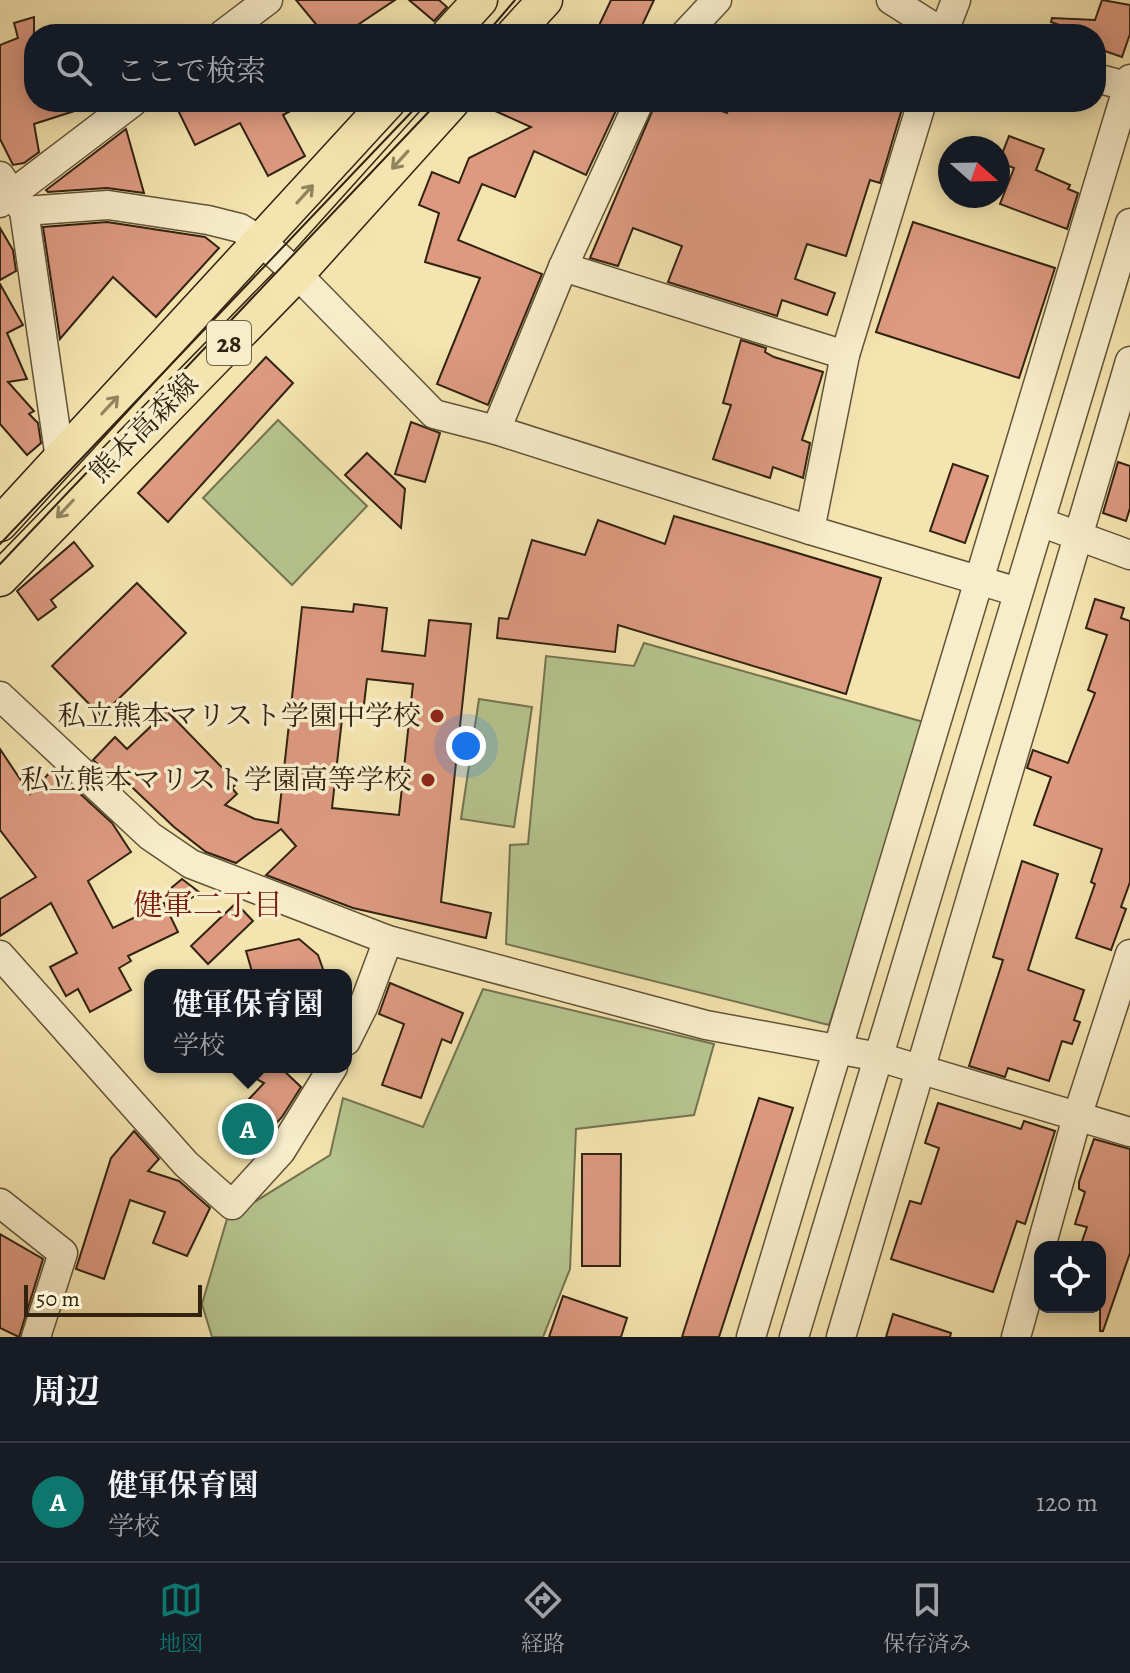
<!DOCTYPE html>
<html lang="ja">
<meta charset="utf-8">
<style>
body{margin:0;font-family:Alegreya,"Noto Serif JP",serif;background:#20242c;color:#f1f3f6}
.controls{position:absolute;right:24px;bottom:24px;display:grid;overflow:hidden;border-radius:16px;box-shadow:0 4px 20px #0003}
.controls button{width:72px;height:72px;display:grid;place-items:center;padding:0;border:0;border-bottom:2px solid #363941;background:#171b24;color:#f1f3f6;font:40px sans-serif}
.compass{position:absolute;left:938px;top:136px;width:72px;height:72px;border-radius:50%;background:#171b24;box-shadow:0 4px 20px #0003;rotate:110deg}
.scale{position:absolute;left:24px;bottom:20px;width:178px;box-sizing:border-box;padding-left:8px;border:4px solid #322311;border-top:0;font-size:22px;line-height:28px;white-space:nowrap;color:#322311;-webkit-text-stroke:6px #f8edcb;paint-order:stroke}
.you{position:absolute;left:466px;top:746px;width:28px;height:28px;margin:-20px;border:6px solid #fff;border-radius:50%;background:#1a73e8;box-shadow:0 0 0 12px #1a73e833}
.badge{display:grid;place-items:center;width:52px;height:52px;border-radius:50%;background:#0f766e;color:#fff;font-size:26px;font-weight:700}
.pin{position:absolute;translate:-50% -50%;border:4px solid #fff;box-shadow:0 2px 8px #0006}
.popup{position:absolute;left:144px;top:969px;width:208px;height:104px;box-sizing:border-box;display:grid;place-content:center;border-radius:16px;background:#171b24;filter:drop-shadow(0 2px 6px #0005);font-size:26px;white-space:nowrap;color:#9ea1a6}
.popup b{font-size:30px;color:#f1f3f6}
.popup::after{content:'';position:absolute;left:50%;top:100%;margin-left:-16px;border:16px solid transparent;border-top-color:#171b24}
.list{margin:0;padding:0;list-style:none}
h2{display:flex;justify-content:space-between;align-items:center;height:104px;margin:0;padding:0 32px;font-size:34px}
h2 small{font-size:26px;font-weight:400;color:#9ea1a6}
.list li{display:grid;grid-template-columns:52px 1fr auto;gap:24px;align-items:center;box-sizing:border-box;height:120px;padding:0 32px;border-top:2px solid #363941}
.list b{display:block;font-size:30px;white-space:nowrap}
.list p{margin:0;font-size:26px;white-space:nowrap;color:#9ea1a6}
.list em{font-size:26px;font-style:normal;color:#9ea1a6}
.icon{flex:none;width:44px;height:44px;fill:none;stroke:currentColor;stroke-width:2;stroke-linecap:round;stroke-linejoin:round}
.map{position:relative;flex:none;width:1130px;height:1337px;overflow:hidden}
.search{position:absolute;background:#171b24;box-shadow:0 4px 20px #0003;left:24px;right:24px;top:24px;height:88px;display:flex;align-items:center;gap:20px;box-sizing:border-box;padding:0 28px;border-radius:32px;color:#9ea1a6;font-size:30px}
.sheet{height:224px;background:#171b24}
nav{display:flex;justify-content:space-around;align-items:center;box-sizing:border-box;height:112px;border-top:2px solid #363941;background:#171b24;font-size:22px;color:#9ea1a6}
nav a{display:grid;justify-items:center;gap:4px}
nav .on{color:#0f766e}
.map>svg:first-child{display:block}
.green{fill:#b6c58f;stroke:#747450;stroke-width:2}
.building{fill:#dd9a81;stroke:#322311;stroke-width:2;fill-rule:evenodd}
.lines{fill:none;stroke-linecap:round;stroke-linejoin:round}
.minor-casing{stroke:#625338;stroke-width:31}
.major-casing{stroke:#322311;stroke-width:37}
.minor{stroke:#f8edcb;stroke-width:28}
.major{stroke:#f4e4af;stroke-width:34}
.tram{stroke:#322311;stroke-width:2}
.oneway{stroke:#938460}
.poi-dot{fill:#8f2418;stroke:#f8edcb;stroke-width:3}
.labels{text-anchor:middle;dominant-baseline:central;stroke-width:7;stroke-linejoin:round;paint-order:stroke}
.shield{fill:#f8edcb;stroke:#6d6049;stroke-width:2}
.shield-label{font-size:26px;font-weight:bold;fill:#322311}
.street-label{font-size:28px;fill:#322311;stroke:#f8edcb}
.poi-label{font-size:28px;fill:#322311;stroke:#f8edcb;text-anchor:end}
.neighbourhood-label{font-size:30px;fill:#7a1f14;stroke:#f8edcb}
</style>
<div class="map">
<svg width="1130" height="1337" viewBox="0 0 1130 1337">
<rect width="100%" height="100%" fill="#f4e4af"/>
<filter id="stains"><feTurbulence type="fractalNoise" baseFrequency=".0025" numOctaves="4"/><feColorMatrix values="0 0 0 0 .2 0 0 0 0 .09 0 0 0 0 .02 0 0 0 .5 -.17"/></filter>
<radialGradient id="worn" r=".72"><stop offset=".6" stop-color="#630" stop-opacity="0"/><stop offset="1" stop-color="#630" stop-opacity=".3"/></radialGradient>
<g class="green">
<polygon points="278,420 367,506 292,585 203,498"/>
<polygon points="644,643 927,723 829,1025 506,944 510,845 528,844 546,656 634,666"/>
<polygon points="479,699 532,707 514,827 461,819"/>
<polygon points="483,989 714,1044 694,1115 576,1129 570,1269 543,1337 212,1337 202,1304 227,1219 330,1155 343,1098 423,1127"/>
</g>
<g class="building">
<polygon points="296,0 395,0 344,34 324,34"/>
<polygon points="409,0 439,0 447,7 434,21"/>
<polygon points="611,0 654,0 638,34 595,34"/>
<polygon points="1102,0 1130,5 1130,34 1122,57 1096,48 1096,34 1084,34 1051,22 1052,18 1095,20"/>
<polygon points="34,17 34,102 89,102 90,106 34,124 39,152 24,163 13,165 0,139 0,45 18,38 14,23"/>
<polygon points="174,102 307,102 283,115 305,156 268,176 240,123 195,145"/>
<polygon points="475,102 620,102 586,175 534,151 515,197 482,184 458,240 542,274 488,405 437,384 480,278 425,262 439,213 419,205 432,172 459,183 469,158 531,127"/>
<polygon points="656,102 698,102 727,113 730,105 748,111 750,102 904,102 880,183 870,180 846,256 807,244 795,279 835,293 827,315 782,300 777,316 668,282 682,246 633,228 618,266 590,258"/>
<polygon points="126,129 144,193 107,188 48,192 46,190"/>
<polygon points="1009,136 1044,149 1036,170 1070,185 1068,189 1078,193 1067,229 1000,204 1014,168 999,162"/>
<polygon points="107,222 205,237 219,248 156,317 113,277 60,339 43,227"/>
<polygon points="913,222 1055,268 1019,378 876,332"/>
<polygon points="0,228 13,250 16,271 0,280"/>
<polygon points="0,284 23,325 7,333 27,379 8,382 34,411 29,414 38,423 41,443 27,455 0,424"/>
<polygon points="741,340 766,348 765,352 774,357 823,372 802,440 810,443 803,478 773,467 770,478 713,459 731,405 723,403"/>
<polygon points="266,357 293,383 168,522 138,493"/>
<polygon points="411,422 440,433 425,482 395,474"/>
<polygon points="367,453 405,489 401,528 345,475"/>
<polygon points="1118,462 1130,466 1130,508 1126,521 1103,513"/>
<polygon points="953,464 988,476 965,543 930,531"/>
<polygon points="674,516 881,578 846,694 618,625 615,652 497,638 499,618 508,619 532,540 585,555 598,520 665,544"/>
<polygon points="74,542 93,566 51,600 56,607 38,620 17,591"/>
<polygon points="137,583 186,633 101,716 52,666"/>
<polygon points="1095,599 1124,608 1121,618 1130,621 1130,882 1121,907 1126,909 1111,950 1076,938 1095,884 1091,882 1102,849 1034,825 1051,777 1027,768 1033,750 1068,763 1095,693 1088,690 1107,635 1086,628"/>
<path d="M354 604 387 608 382 651 425 656 429 620 471 624 441 902 491 913 486 938 353 908 266 875 296 846 281 829 236 863 206 852 174 827 117 773 113 778 93 760 115 737 127 749 167 711 237 783 232 788 237 794 225 805 255 819 278 823 302 607 353 612ZM367 679 413 684 399 815 332 808 343 710 363 713Z"/>
<polygon points="0,749 30,794 53,769 112,823 131,852 88,881 113,928 164,903 178,932 128,956 131,961 119,968 131,990 90,1012 78,989 66,996 50,967 77,953 51,903 0,936 0,899 36,877 0,830"/>
<polygon points="1022,861 1058,874 1028,970 1084,990 1074,1020 1080,1022 1072,1044 1062,1041 1049,1081 1008,1068 1005,1077 969,1066 1003,960 993,957"/>
<polygon points="182,879 199,892 176,910 164,894"/>
<polygon points="236,903 253,921 208,964 191,946"/>
<polygon points="299,939 318,955 325,975 253,975 246,951"/>
<polygon points="390,983 463,1013 451,1043 442,1039 421,1098 382,1085 404,1024 379,1014"/>
<polygon points="234,1067 280,1067 301,1087 282,1117 248,1154 221,1129 264,1083"/>
<polygon points="759,1098 793,1108 719,1337 682,1337"/>
<polygon points="938,1103 1021,1129 1024,1121 1055,1131 1025,1224 1017,1221 993,1292 891,1259 910,1201 921,1204 939,1148 925,1143"/>
<polygon points="134,1131 159,1159 148,1171 179,1181 210,1208 187,1256 153,1243 165,1212 130,1200 104,1279 76,1269 111,1158"/>
<polygon points="1094,1139 1130,1149 1130,1253 1103,1331 1100,1331 1100,1247 1080,1247 1087,1227 1075,1224 1085,1192 1079,1189 1079,1182"/>
<polygon points="582,1154 621,1154 620,1266 582,1266"/>
<polygon points="0,1234 43,1259 19,1337 0,1328"/>
<polygon points="563,1296 627,1318 621,1337 549,1337"/>
<polygon points="893,1314 951,1333 950,1337 886,1337"/>
</g>
<g class="lines">
<defs>
<g id="minor">
<polyline points="891,0 945,34"/>
<polyline points="223,34 268,0"/>
<polyline points="685,34 717,0"/>
<polyline points="943,34 956,0"/>
<polyline points="1096,78 1130,87"/>
<polyline points="0,176 24,211 60,459"/>
<polyline points="0,203 133,102"/>
<polyline points="24,211 108,205 208,220 240,228 262,242 297,274 434,414 496,430 810,530 1018,592"/>
<polyline points="563,267 845,355"/>
<polyline points="496,430 563,267 639,102"/>
<polyline points="1040,522 1130,555"/>
<polyline points="810,530 845,355 922,102"/>
<polyline points="0,696 150,836 191,864 388,940 706,1025 879,1057 1130,1132"/>
<polyline points="0,955 186,1164 232,1205 281,1151 333,1067"/>
<polyline points="346,1041 363,1007 388,940"/>
<polyline points="0,1203 63,1253 36,1337"/>
<polyline points="1041,1247 1077,1117 1130,954"/>
<polyline points="751,1337 1130,79"/>
<polyline points="794,1337 1130,223"/>
<polyline points="841,1337 1130,361"/>
<polyline points="1016,1337 1040,1251"/>
</g>
<g id="major">
<polyline points="449,34 480,0"/>
<polyline points="514,34 545,0"/>
<polyline points="0,524 388,102"/>
<polyline points="0,579 297,274 452,102"/>
</g>
</defs>
<use href="#minor" class="minor-casing"/>
<use href="#major" class="major-casing"/>
<use href="#minor" class="minor"/>
<use href="#major" class="major"/>
<g class="tram">
<polyline points="486,34 515,0"/>
<polyline points="0,544 421,102"/>
<polyline points="0,564 438,102"/>
</g>
</g>
<defs><path id="oneway-shaft" d="M-6 0H5M1.5-3L5.5 0L1.5 3" fill="none" stroke-width="1.6" stroke-linecap="round" stroke-linejoin="round" transform="scale(2)"/></defs>
<g class="oneway">
<use href="#oneway-shaft" transform="translate(400 160) rotate(132)"/>
<use href="#oneway-shaft" transform="translate(305 194) rotate(-48)"/>
<use href="#oneway-shaft" transform="translate(110 405) rotate(-47)"/>
<use href="#oneway-shaft" transform="translate(65 509) rotate(133)"/>
</g>
<g class="poi-dot">
<circle cx="437" cy="716" r="8"/>
<circle cx="428" cy="780" r="8"/>
</g>
<g class="labels">
<rect class="shield" x="207" y="321" width="44" height="44" rx="6"/>
<g class="shield-label">
<text x="229" y="343">28</text>
</g>
<g class="street-label">
<text transform="translate(144 428) rotate(-45)">熊本高森線</text>
</g>
<g class="poi-label">
<text x="421" y="716">私立熊本マリスト学園中学校</text>
<text x="412" y="780">私立熊本マリスト学園高等学校</text>
</g>
<g class="neighbourhood-label">
<text x="208" y="905">健軍二丁目</text>
</g>
</g>
<rect width="100%" height="100%" filter="url(#stains)"/>
<rect width="100%" height="100%" fill="url(#worn)"/>
</svg>
<div class="controls">
<button><svg class="icon" aria-label="locate" viewBox="0 0 24 24"><circle cx="12" cy="12" r="6"/><path d="M12 2v4M12 18v4M2 12h4M18 12h4"/></svg></button>
</div>
<svg class="compass" viewBox="-18 -18 36 36"><path d="M0-13l5 13h-10z" fill="#e53935"/><path d="M0 13l5-13h-10z" fill="#9ea1a6"/></svg>
<div class="scale">50 m</div>
<div class="you"></div>
<div class="pin badge" style="left:248px;top:1129px">A</div>
<div class="popup"><b>健軍保育園</b>学校</div>
<div class="search"><svg class="icon" aria-label="search" viewBox="0 0 24 24"><circle cx="10" cy="10" r="6"/><path d="M15 15l6 6"/></svg>ここで検索</div>
</div>
<section class="sheet">
<h2>周辺<small></small></h2>
<ul class="list">
<li><span class="badge">A</span><div><b>健軍保育園</b><p>学校</p></div><em>120 m</em></li>
</ul>
</section>
<nav>
<a class="on"><svg class="icon" aria-label="map" viewBox="0 0 24 24"><path d="M3 6l6-2 6 2 6-2v14l-6 2-6-2-6 2zM9 4v14M15 6v14"/></svg>地図</a>
<a><svg class="icon" aria-label="directions" viewBox="0 0 24 24"><path d="M12 3l9 9-9 9-9-9zM9 14v-3h6M13 9l2 2-2 2"/></svg>経路</a>
<a><svg class="icon" aria-label="saved" viewBox="0 0 24 24"><path d="M7 4h10v16l-5-4-5 4z"/></svg>保存済み</a>
</nav>
